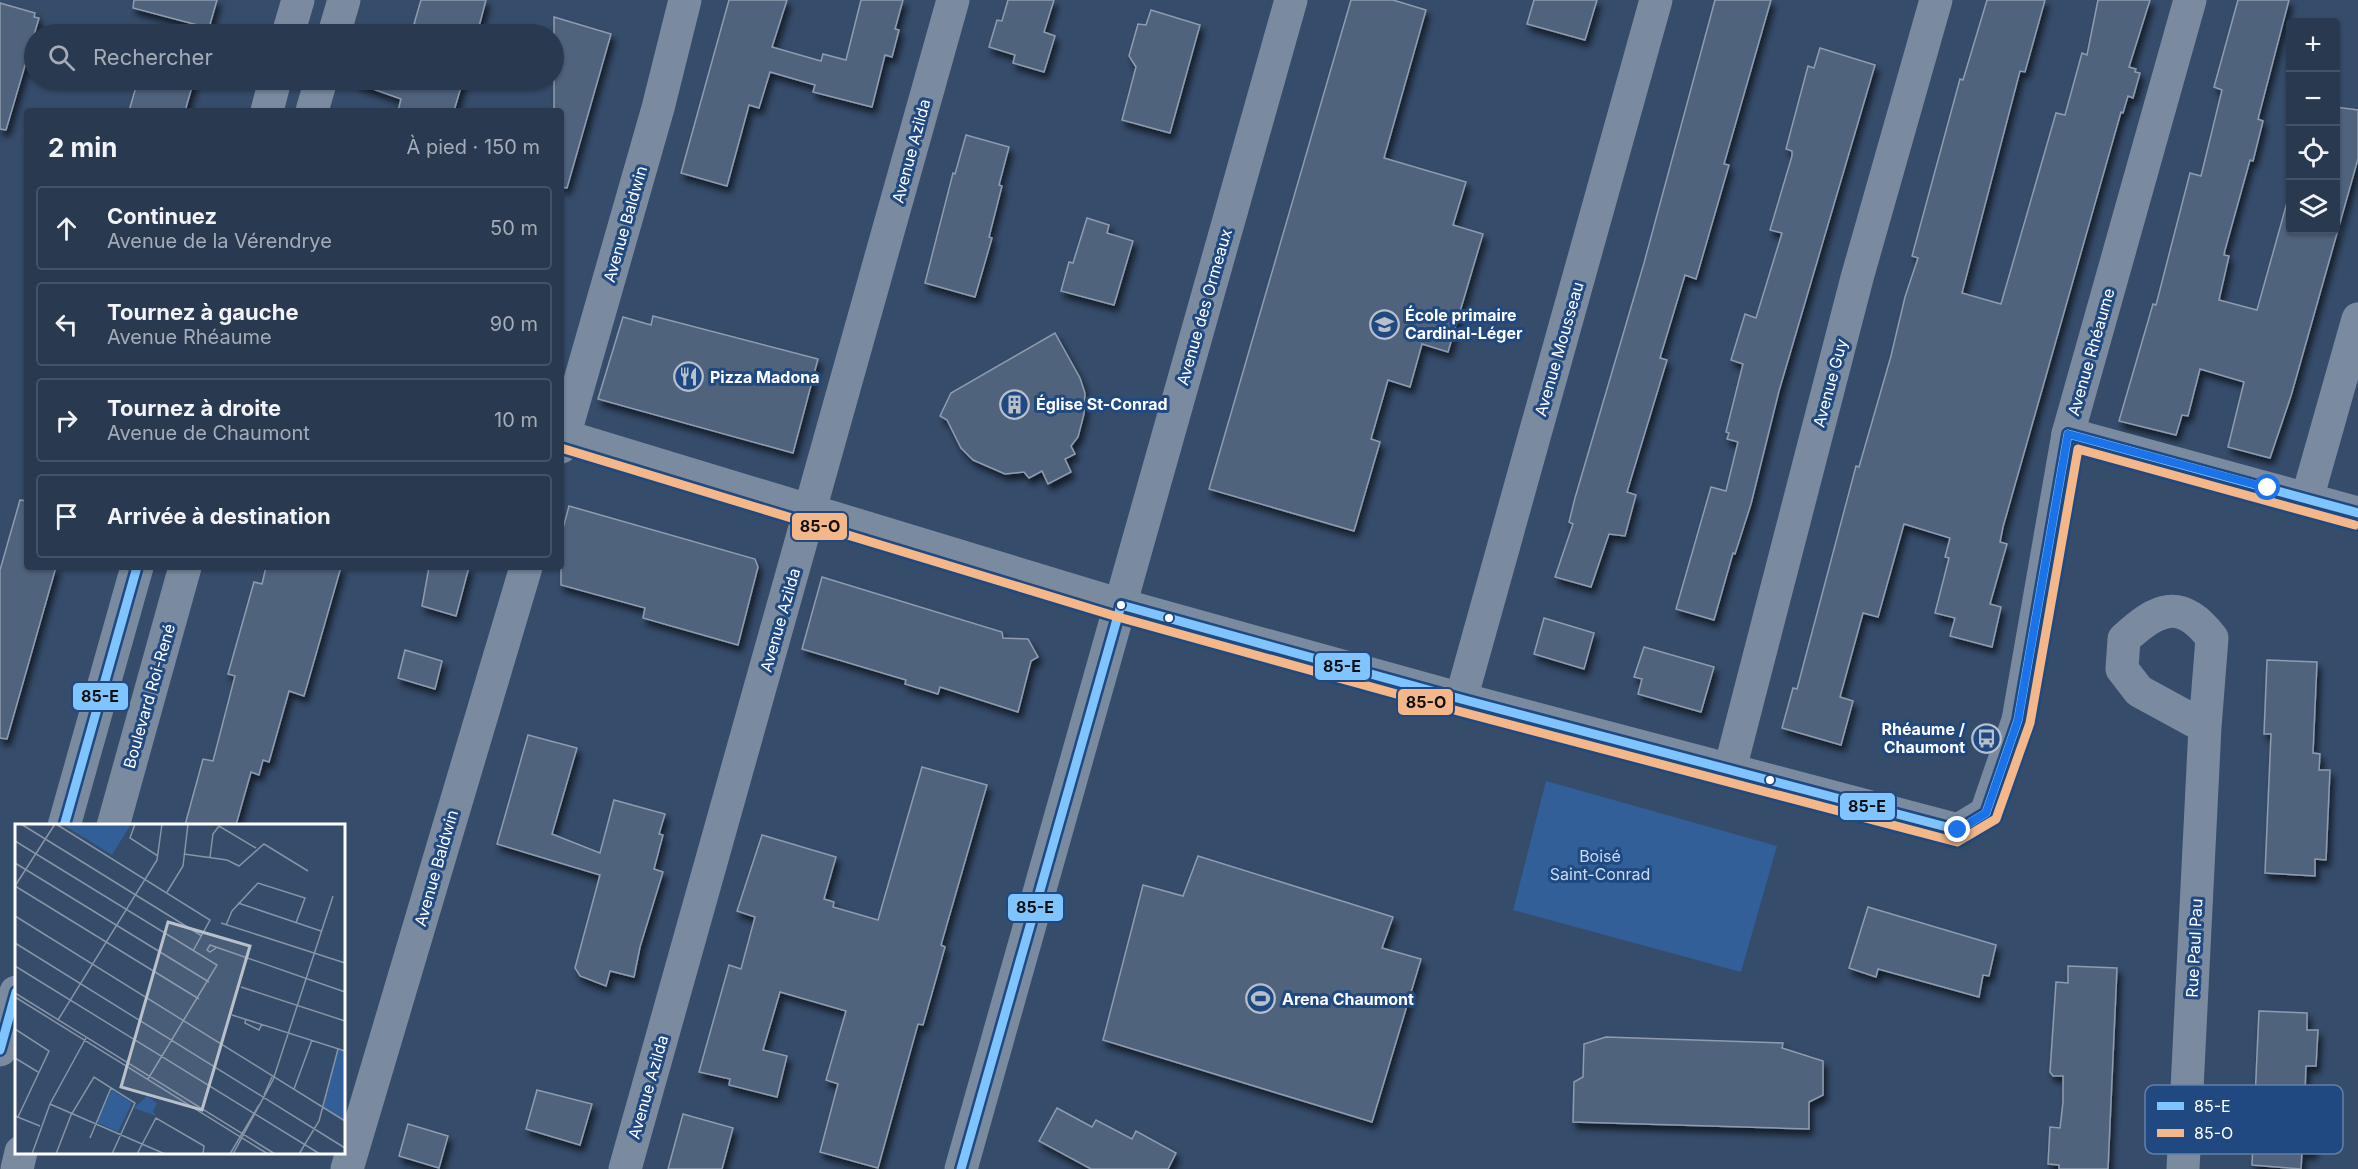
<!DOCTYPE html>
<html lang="fr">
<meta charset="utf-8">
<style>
body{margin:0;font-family:Inter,sans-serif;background:#304057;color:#f1f3f6}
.controls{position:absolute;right:18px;top:18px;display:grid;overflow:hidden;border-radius:6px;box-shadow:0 2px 4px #0004}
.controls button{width:54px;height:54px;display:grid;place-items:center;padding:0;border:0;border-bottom:2px solid #445367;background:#283950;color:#f1f3f6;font:30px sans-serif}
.stop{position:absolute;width:18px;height:18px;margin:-14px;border:4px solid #1a73e8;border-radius:50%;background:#fff}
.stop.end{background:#1a73e8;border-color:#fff;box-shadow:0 2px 6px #0008}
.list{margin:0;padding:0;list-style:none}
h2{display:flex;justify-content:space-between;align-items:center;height:78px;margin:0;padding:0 24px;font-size:26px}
h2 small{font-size:20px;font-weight:400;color:#a5acb7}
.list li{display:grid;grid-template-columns:39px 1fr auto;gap:18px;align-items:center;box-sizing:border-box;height:84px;margin:0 12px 12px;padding:0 12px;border:2px solid #445367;border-radius:6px}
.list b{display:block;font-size:22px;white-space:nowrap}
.list p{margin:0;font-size:20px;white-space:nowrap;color:#a5acb7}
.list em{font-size:20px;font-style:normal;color:#a5acb7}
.icon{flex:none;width:33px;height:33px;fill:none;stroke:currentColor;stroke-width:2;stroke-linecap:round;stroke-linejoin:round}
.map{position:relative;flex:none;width:2358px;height:1169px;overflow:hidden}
.search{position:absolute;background:#283950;box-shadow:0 2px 4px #0004;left:24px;top:24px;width:540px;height:66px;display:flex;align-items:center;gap:15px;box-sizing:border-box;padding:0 21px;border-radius:33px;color:#a5acb7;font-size:22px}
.panel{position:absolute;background:#283950;box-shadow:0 2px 4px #0004;left:24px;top:108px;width:540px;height:462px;border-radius:6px}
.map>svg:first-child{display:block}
.green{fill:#325f97}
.building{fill:#50637b;stroke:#8e9caf;stroke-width:1.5;filter:url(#shadow)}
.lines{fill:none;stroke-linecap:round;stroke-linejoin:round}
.minor{stroke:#7a8ba0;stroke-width:33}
.bus-1-casing{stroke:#1f4980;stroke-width:14}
.bus-2-casing{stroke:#1f4980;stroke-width:14}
.bus-1{stroke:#80c4ff;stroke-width:9}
.bus-2{stroke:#f4b78a;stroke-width:9}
.route{stroke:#1a73e8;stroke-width:8}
.bus-dot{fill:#fff;stroke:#1f4980;stroke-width:2}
.labels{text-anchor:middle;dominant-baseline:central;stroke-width:6;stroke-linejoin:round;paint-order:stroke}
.street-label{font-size:16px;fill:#fff;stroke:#1f4980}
.poi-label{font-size:16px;font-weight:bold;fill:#fff;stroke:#1f4980;text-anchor:start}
.park-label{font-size:16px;fill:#c7dcf6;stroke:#1f4980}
.inset-road{fill:none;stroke:#8694a6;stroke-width:1.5}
.view{fill:#b8c0cb;fill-opacity:0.15;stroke:#b8c0cb;stroke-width:3}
.inset-edge{fill:none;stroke:#fff;stroke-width:3}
.key{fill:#1f4980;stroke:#6280a6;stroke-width:1.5}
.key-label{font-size:16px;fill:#fff}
.line-badge{stroke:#1f4980;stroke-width:2}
.pale-badge-label{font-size:16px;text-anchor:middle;font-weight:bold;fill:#111}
</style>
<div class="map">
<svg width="2358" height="1169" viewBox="0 0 2358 1169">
<defs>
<filter id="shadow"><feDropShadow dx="3.5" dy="6" stdDeviation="3" flood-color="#0009"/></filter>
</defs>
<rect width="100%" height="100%" fill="#354c6a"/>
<polygon class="green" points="1546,781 1777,846 1741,972 1513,910"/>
<g class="building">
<polygon points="134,0 217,0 209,28 133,8"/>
<polygon points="421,0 486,0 477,34 418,34 420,26 414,24"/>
<polygon points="729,0 787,0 772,47 821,61 823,54 846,60 861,0 903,0 895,29 899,30 892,57 885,55 872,107 813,92 815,85 770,72 759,108 749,105 727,186 681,173"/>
<polygon points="1008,0 1054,0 1044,32 1055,36 1044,72 1013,63 1015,55 989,47 997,20 1002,21"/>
<polygon points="1351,0 1393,0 1426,10 1384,158 1466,182 1453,225 1483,234 1448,352 1422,344 1410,387 1388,380 1371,439 1380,442 1354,531 1209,489"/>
<polygon points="1534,0 1597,0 1585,40 1527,24"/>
<polygon points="1715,0 1771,0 1724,164 1729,165 1696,279 1685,275 1660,358 1667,360 1627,492 1636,495 1625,536 1609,534 1591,587 1555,577 1573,524 1569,522 1575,498 1644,263"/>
<polygon points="1987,0 2045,0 2025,72 2020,71 1962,293 2001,304 2056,113 2065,115 2082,53 2087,55 2098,0 2150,0 2129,67 2136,69 2135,72 2140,73 2133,98 2128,96 2123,113 2121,112 2003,527 2000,542 2007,544 1990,604 2001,607 1992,647 1950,636 1955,618 1935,613 1949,558 1945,557 1950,538 1904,524 1878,617 1863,613 1840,697 1853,701 1841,745 1782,728 1793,688 1797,689 1856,466 1859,467 1891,356 1905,297 1918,258 1912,256 1960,79 1963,80"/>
<polygon points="2238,0 2289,0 2258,119 2263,121 2253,161 2250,160 2225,250 2224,255 2229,256 2219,300 2257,310 2290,192 2290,230 2336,230 2336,107 2358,110 2358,159 2291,396 2270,458 2228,447 2244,382 2200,369 2188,416 2182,415 2176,435 2119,421 2153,304 2156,305 2190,173 2201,176 2222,90 2214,87"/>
<polygon points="0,3 35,13 34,17 39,18 6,130 0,129"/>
<polygon points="1151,10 1200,25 1170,133 1122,120 1136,67 1129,56 1138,24 1146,25"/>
<polygon points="554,17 611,34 567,188 561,187 561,111 554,111"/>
<polygon points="1820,48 1875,65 1779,391 1751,504 1735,554 1733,553 1714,620 1676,609 1711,487 1726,491 1738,442 1727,439 1729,433 1726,432 1743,364 1731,360 1745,314 1756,318 1782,233 1770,230 1792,156 1792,151 1786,149 1808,66 1814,68"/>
<polygon points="138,80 194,80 185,111 129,111"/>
<polygon points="356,80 463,80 454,111 398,111 401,99 356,83"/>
<polygon points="966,135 1009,147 999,185 1002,186 989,237 992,238 975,297 925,283 953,173 955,174"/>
<polygon points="1087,218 1109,225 1107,233 1133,241 1114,305 1061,291 1069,262 1073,263"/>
<polygon points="653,316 818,359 793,453 598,399 623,317 651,325"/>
<polygon points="1055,333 1080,378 1085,393 1084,414 1078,437 1071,446 1075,454 1065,459 1071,472 1048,484 1042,471 1029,478 1024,472 1005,474 973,460 961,448 947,420 940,416 951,393"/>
<polygon points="20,500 27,501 27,567 56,567 7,739 0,738 0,570"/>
<polygon points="569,506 755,559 758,567 738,645 643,618 645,608 561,585 561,536"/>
<polygon points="266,567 341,567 304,696 289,691 269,762 263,760 259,775 251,772 236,825 185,825 203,759 213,761 235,676 228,674 254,582 262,584"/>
<polygon points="429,567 469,567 456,616 422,606"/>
<polygon points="822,577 1002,632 1003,638 1028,639 1038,657 1031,661 1018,712 940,687 938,694 905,684 906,680 802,649"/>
<polygon points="1544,618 1594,633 1584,669 1534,654"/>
<polygon points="1644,647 1714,667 1701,712 1638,694 1642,679 1634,677"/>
<polygon points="405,650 442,661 435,689 398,678"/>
<polygon points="2267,660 2317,662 2313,753 2320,754 2319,770 2330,770 2326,860 2315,859 2315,876 2265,873 2271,734 2264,734"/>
<polygon points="528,735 577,748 552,834 600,853 614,800 665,814 659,834 663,835 654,869 663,872 640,947 634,977 610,971 606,986 580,976 575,968 600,875 497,844"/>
<polygon points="922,767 987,785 941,945 945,947 938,972 923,1025 918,1024 878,1168 820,1152 838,1084 826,1080 846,1011 780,992 763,1050 787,1056 777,1097 729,1085 730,1079 699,1072 729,965 741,969 755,917 737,911 762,835 836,857 824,899 834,902 833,907 878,920"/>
<polygon points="1198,856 1393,917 1382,948 1421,959 1372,1122 1103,1040 1143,885 1183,896"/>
<polygon points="1868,907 1996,945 1989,976 1983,975 1979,997 1878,969 1876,977 1849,968"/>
<polygon points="2068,966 2117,968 2108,1169 2059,1169 2059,1165 2048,1164 2050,1127 2060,1128 2063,1102 2063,1076 2053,1076 2050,1072 2056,982 2068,983"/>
<polygon points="2259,1011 2307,1013 2307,1030 2318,1030 2316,1066 2306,1066 2304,1116 2315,1117 2313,1153 2302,1152 2301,1169 2252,1165"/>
<polygon points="1606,1037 1783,1043 1782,1048 1823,1061 1823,1095 1809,1102 1809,1129 1573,1122 1574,1082 1583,1077 1584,1044"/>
<polygon points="537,1090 592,1104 580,1145 526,1129"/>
<polygon points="1057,1108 1092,1127 1096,1120 1132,1139 1136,1131 1176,1153 1168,1169 1091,1169 1039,1141"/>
<polygon points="683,1114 733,1128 722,1169 668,1169"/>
<polygon points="408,1124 448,1136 439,1168 399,1156"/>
</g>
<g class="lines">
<g class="minor">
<polyline points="288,34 298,0"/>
<polyline points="334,34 344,0"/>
<polyline points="267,111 275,80"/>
<polyline points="312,111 321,80"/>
<polyline points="2068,434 2358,513"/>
<polyline points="561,435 1121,605 1461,699 1958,830 1986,813 2018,720 2068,434 2190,0"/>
<polyline points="561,447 658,108 685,0"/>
<polyline points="2307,499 2358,319"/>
<polyline points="1461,699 1656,0"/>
<polyline points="1730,769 1857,278 1936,0"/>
<polyline points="64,826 137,567"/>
<polyline points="113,826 185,567"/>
<polyline points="0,1050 16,992"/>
<polyline points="17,1169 21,1152"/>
<polyline points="347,1169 526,567"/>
<polyline points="625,1169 953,0"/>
<polyline points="961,1169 1291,0"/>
<path d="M2183 1169 2205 727 2212 638C2181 597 2157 608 2124 639L2122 669 2139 691 2205 727"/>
</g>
<defs>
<g id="bus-1">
<polyline points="64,826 137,567"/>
<polyline points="0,1050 16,992"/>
<polyline points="961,1169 1121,605 1461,699 1958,830 1986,813 2018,720 2068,434 2358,513"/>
</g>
<polyline id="bus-2" points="561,448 1118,617 1458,711 1957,842 1996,819 2030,723 2078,449 2355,525"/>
</defs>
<use href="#bus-1" class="bus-1-casing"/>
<use href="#bus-2" class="bus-2-casing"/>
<use href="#bus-1" class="bus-1"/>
<use href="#bus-2" class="bus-2"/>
</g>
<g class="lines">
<polyline class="route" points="1958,830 1986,813 2018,720 2068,434 2268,488"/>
</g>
<defs>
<symbol id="school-ring" viewBox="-11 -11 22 22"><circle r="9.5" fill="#1f4980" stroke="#b8c0cb" stroke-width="1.5"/><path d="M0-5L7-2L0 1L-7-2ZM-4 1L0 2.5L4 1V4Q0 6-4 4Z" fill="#b8c0cb"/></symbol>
<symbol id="restaurant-ring" viewBox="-11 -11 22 22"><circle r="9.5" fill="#1f4980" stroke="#b8c0cb" stroke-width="1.5"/><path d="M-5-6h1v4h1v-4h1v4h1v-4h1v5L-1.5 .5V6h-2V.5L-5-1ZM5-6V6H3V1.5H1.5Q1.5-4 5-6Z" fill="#b8c0cb"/></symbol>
<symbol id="building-ring" viewBox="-11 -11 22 22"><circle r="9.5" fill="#1f4980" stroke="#b8c0cb" stroke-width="1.5"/><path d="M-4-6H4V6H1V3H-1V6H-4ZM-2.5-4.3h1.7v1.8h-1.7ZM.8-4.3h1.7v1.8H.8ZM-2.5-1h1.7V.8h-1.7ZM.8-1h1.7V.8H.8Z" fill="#b8c0cb"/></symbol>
<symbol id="bus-ring" viewBox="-11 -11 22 22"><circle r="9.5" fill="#1f4980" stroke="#b8c0cb" stroke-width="1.5"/><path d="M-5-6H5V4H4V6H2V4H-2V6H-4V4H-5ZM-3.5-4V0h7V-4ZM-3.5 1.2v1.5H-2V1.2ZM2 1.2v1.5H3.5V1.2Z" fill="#b8c0cb"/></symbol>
<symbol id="stadium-ring" viewBox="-11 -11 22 22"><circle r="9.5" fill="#1f4980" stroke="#b8c0cb" stroke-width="1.5"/><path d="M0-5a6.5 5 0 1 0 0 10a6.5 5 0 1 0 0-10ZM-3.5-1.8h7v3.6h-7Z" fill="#b8c0cb"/></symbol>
</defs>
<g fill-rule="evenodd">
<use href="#school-ring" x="1368" y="308" width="33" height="33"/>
<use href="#restaurant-ring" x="672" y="360" width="33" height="33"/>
<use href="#building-ring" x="998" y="388" width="33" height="33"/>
<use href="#bus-ring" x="1970" y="722" width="33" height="33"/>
<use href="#stadium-ring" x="1244" y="982" width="33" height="33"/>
</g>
<g class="bus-dot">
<circle cx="1121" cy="605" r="5"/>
<circle cx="1169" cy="618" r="5"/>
<circle cx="1770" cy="780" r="5"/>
</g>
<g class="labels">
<g class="street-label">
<text transform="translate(911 151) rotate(-75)">Avenue Azilda</text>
<text transform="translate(625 224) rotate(-74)">Avenue Baldwin</text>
<text transform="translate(1204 307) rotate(-74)">Avenue des Ormeaux</text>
<text transform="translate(1559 349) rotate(-74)">Avenue Mousseau</text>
<text transform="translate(2091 352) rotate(-74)">Avenue Rhéaume</text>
<text transform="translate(1830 383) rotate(-75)">Avenue Guy</text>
<text transform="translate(780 620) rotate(-74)">Avenue Azilda</text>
<text transform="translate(149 696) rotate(-74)">Boulevard Roi-René</text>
<text transform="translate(436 868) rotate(-74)">Avenue Baldwin</text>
<text transform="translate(2194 948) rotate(-87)">Rue Paul Pau</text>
<text transform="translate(648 1087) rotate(-74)">Avenue Azilda</text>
</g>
<g class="poi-label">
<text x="1405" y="315">École primaire<tspan x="1405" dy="18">Cardinal-Léger</tspan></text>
<text x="710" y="377">Pizza Madona</text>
<text x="1036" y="404">Église St-Conrad</text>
<text x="1965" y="729" text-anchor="end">Rhéaume /<tspan x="1965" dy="18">Chaumont</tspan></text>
<text x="1282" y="999">Arena Chaumont</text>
</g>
<g class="park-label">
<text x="1600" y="856">Boisé<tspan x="1600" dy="18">Saint-Conrad</tspan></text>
</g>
</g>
<g transform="translate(15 824)">
<rect width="330" height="330" fill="#354c6a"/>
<path d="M47 0H116L97 31ZM323 225 330 227V297L308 283ZM97 266 117 279 103 308 81 298ZM132 272 142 279 138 287 141 292 119 284Z" fill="#325f97"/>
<path class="inset-road" d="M6 0 187 112M41 0 195 96 178 127M120 0 115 14 143 32M0 17 202 141 133 255M169 30 212 36 224 42 249 20 293 47M195 33 198 10 204 2 241 24M0 39 194 158M0 62 184 175M0 62 40 0M152 68 168 42 173 0M223 79 306 107M0 92 330 297M206 99 330 139M211 101 217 87 243 59 290 74 281 99M0 119 330 324M201 124 195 128 192 126 195 121 330 168M0 142 305 330M226 163 330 197M0 169 260 330M0 173 253 330M217 191 330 227M231 195 230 199 244 206 247 200M43 196 142 36 147 0M0 205 34 227 3 293M0 234 23 248M279 265 297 216M249 271 257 253M35 280 150 330M0 292 25 302M75 314 96 264M17 330 35 280 71 214M41 330 56 291 79 253 120 279 97 330M122 330 141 294 189 322 188 330M215 330 244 281M218 330 258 256 318 72M284 330 304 297 323 225"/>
<path class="view" d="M153 98 235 122 187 286 106 263Z"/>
<rect width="330" height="330" class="inset-edge"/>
</g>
<rect x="2145" y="1085" width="198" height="69" rx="9" class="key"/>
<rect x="2157" y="1102" width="27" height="8" fill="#80c4ff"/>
<rect x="2157" y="1129" width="27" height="8" fill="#f4b78a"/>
<g class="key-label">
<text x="2194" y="1112">85-E</text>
<text x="2194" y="1139">85-O</text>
</g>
<g class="line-badge">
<rect x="791" y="512" width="57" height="29" rx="6" fill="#f4b78a"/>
<rect x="1314" y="652" width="57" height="29" rx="6" fill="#80c4ff"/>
<rect x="72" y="682" width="57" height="29" rx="6" fill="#80c4ff"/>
<rect x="1397" y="688" width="57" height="28" rx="6" fill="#f4b78a"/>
<rect x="1839" y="792" width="57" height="29" rx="6" fill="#80c4ff"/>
<rect x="1007" y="893" width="57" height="29" rx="6" fill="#80c4ff"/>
</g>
<g class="pale-badge-label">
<text x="820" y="532">85-O</text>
<text x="1342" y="672">85-E</text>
<text x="100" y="702">85-E</text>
<text x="1426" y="708">85-O</text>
<text x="1867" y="812">85-E</text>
<text x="1035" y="913">85-E</text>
</g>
</svg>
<div class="controls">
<button>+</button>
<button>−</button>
<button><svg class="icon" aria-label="locate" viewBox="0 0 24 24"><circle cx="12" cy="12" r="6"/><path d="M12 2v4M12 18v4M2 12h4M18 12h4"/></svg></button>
<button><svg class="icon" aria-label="layers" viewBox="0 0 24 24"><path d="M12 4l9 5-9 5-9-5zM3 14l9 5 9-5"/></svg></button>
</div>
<div class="stop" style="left:2268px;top:488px"></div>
<div class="stop end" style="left:1958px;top:830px"></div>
<div class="search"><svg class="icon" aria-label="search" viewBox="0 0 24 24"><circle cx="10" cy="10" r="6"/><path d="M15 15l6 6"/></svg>Rechercher</div>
<section class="panel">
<h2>2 min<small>À pied · 150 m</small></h2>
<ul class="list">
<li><svg class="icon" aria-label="ahead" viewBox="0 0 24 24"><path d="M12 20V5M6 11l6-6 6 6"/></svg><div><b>Continuez</b><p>Avenue de la Vérendrye</p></div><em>50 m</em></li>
<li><svg class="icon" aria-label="left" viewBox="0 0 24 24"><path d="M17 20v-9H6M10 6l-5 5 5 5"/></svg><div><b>Tournez à gauche</b><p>Avenue Rhéaume</p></div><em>90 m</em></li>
<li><svg class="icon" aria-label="right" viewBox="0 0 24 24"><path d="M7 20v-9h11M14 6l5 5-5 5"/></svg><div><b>Tournez à droite</b><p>Avenue de Chaumont</p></div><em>10 m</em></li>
<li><svg class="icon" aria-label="arrive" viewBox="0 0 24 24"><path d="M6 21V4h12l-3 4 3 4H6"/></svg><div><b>Arrivée à destination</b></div></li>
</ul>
</section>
</div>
